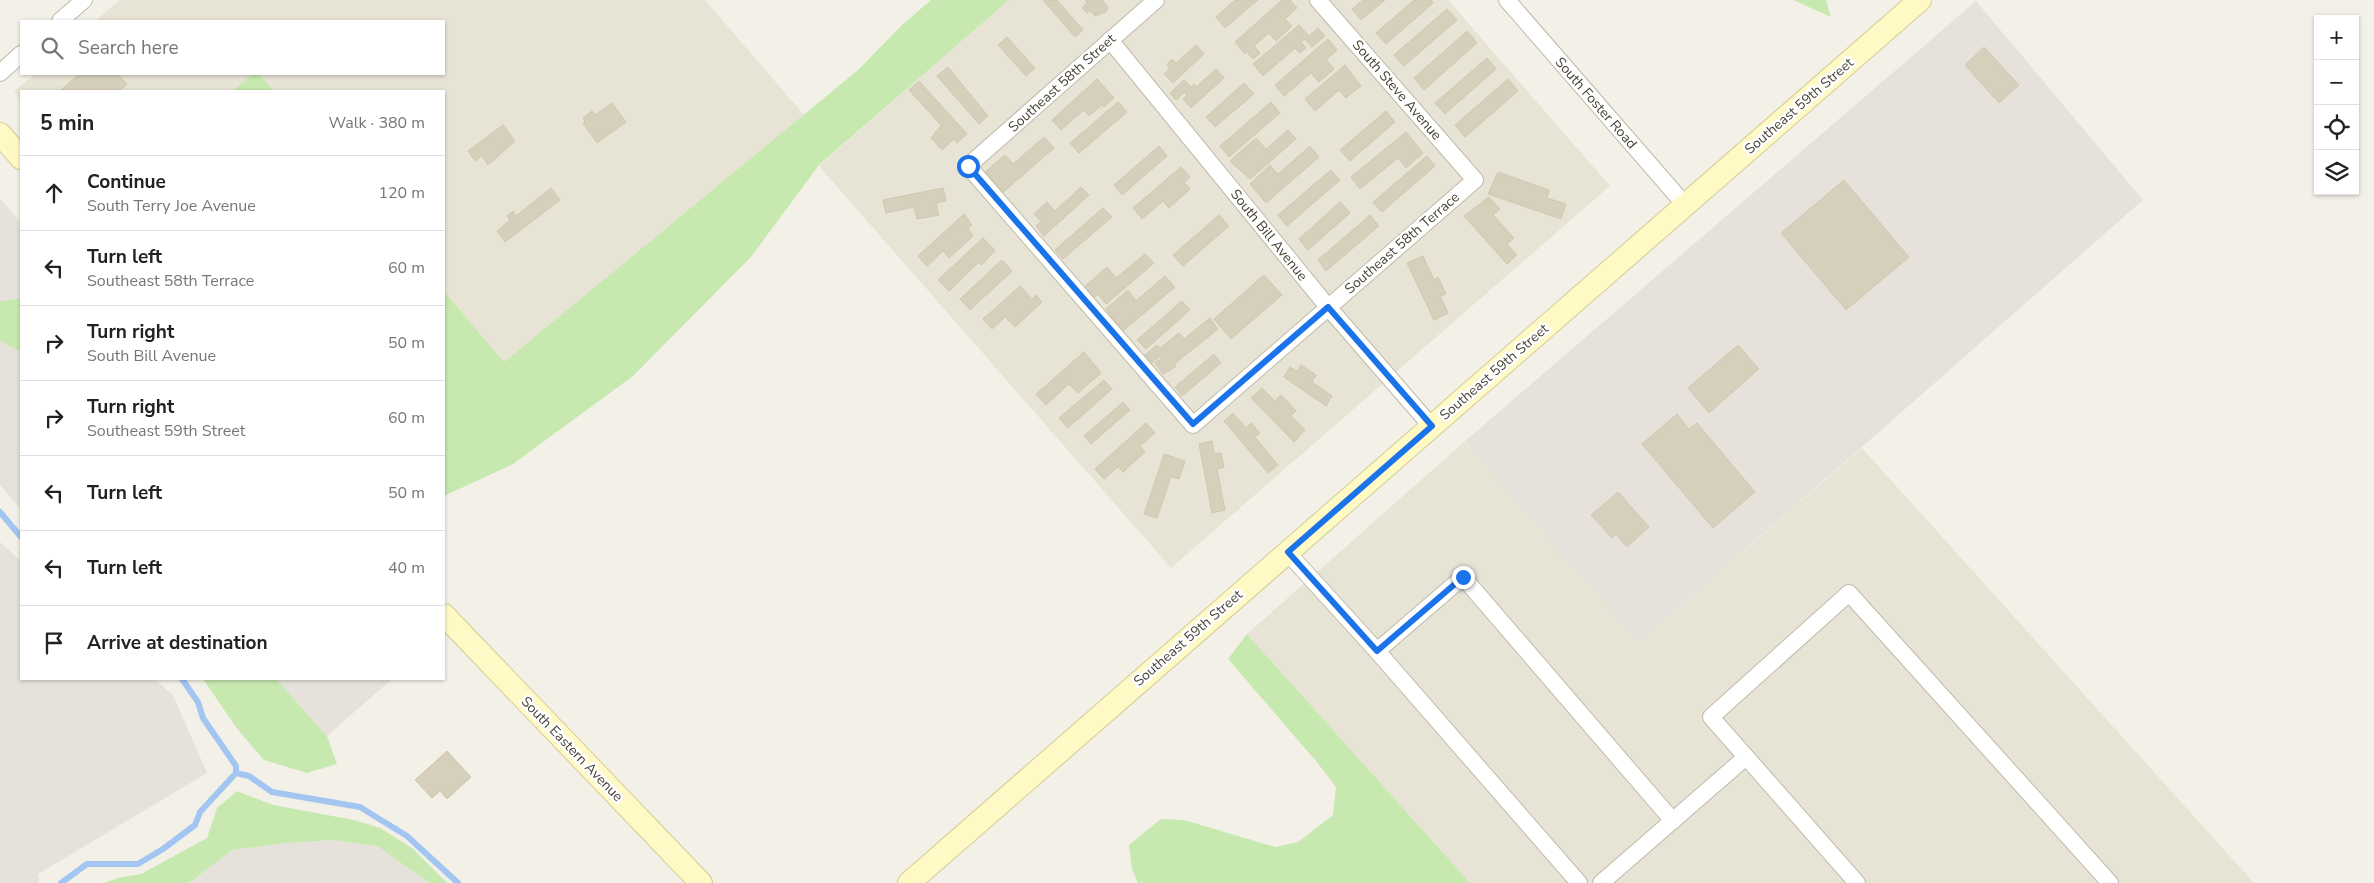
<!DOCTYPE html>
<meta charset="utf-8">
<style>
body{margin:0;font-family:"Nunito Sans",sans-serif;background:#f2f2f2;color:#222}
.controls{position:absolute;right:15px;top:15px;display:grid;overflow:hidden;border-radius:0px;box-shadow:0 1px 4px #0004}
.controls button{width:45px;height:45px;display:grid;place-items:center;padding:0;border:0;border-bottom:1px solid #e0e0e0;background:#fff;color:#222;font:25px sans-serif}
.stop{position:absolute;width:15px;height:15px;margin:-11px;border:4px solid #1a73e8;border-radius:50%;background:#fff}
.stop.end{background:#1a73e8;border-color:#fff;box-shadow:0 1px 5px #0008}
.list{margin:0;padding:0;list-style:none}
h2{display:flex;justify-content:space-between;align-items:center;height:65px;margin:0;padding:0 20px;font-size:21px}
h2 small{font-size:16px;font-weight:400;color:#767676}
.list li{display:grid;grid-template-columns:32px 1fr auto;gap:15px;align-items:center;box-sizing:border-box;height:75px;padding:0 20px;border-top:1px solid #e0e0e0}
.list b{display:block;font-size:19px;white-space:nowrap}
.list p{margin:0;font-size:16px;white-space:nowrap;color:#767676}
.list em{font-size:16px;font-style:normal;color:#767676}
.icon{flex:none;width:28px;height:28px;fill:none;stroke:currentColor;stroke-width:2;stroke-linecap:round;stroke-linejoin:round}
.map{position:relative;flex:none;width:2374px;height:883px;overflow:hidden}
.search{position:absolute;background:#fff;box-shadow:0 1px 4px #0004;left:20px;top:20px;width:425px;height:55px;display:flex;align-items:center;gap:12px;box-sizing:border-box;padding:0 18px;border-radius:0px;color:#767676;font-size:19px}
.panel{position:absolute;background:#fff;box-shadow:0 1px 4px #0004;left:20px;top:90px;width:425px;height:590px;border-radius:0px}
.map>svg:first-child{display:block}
.residential{fill:#e7e4d5}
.industrial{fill:#e6e2db}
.green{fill:#c7e8af}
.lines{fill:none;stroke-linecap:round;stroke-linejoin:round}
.stream{stroke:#a2c6f1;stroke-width:6}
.building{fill:#d5cfbc;stroke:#d0c8af}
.street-casing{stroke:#bfbaa9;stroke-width:18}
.secondary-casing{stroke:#d4cc96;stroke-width:24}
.street{stroke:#fff;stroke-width:16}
.secondary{stroke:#fff9c5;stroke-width:22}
.route{stroke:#1a73e8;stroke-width:6}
.labels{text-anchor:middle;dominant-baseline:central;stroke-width:5;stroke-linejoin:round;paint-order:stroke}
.street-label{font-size:14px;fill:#464236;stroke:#fff}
</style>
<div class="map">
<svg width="2374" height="883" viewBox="0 0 2374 883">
<rect width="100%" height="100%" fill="#f3f1e7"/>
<g class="residential">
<polygon points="120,0 705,0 804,115 504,362 444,291 444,91 274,91 259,74 444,74 444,21 95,21"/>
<polygon points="1009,0 1448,0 1610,186 1171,568 819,166"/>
<polygon points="35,74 252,74 232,91 21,91 21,100 14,91"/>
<polygon points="1464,442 1639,643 1862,448 2254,883 1470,883 1247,634"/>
</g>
<g class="industrial">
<polygon points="1976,1 2143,200 1639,643 1464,442"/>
<polygon points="0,198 21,223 21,298 0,301"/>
<polygon points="0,341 21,352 21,510 0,485"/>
<polygon points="0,542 21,561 21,679 154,679 173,695 207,773 38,874 39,883 0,883"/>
<polygon points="276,679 392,679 327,736"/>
<polygon points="333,840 377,846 430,883 189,883 232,850 288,843"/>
</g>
<g class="green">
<polygon points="931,0 1009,0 819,165 751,257 633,376 513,464 444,496 444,291 504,362 858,70 902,25"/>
<polygon points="1793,0 1826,0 1831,17"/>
<polygon points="252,74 259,74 274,91 232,91"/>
<polygon points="21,298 21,352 0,341 0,301"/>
<polygon points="1247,634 1470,883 1138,883 1132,869 1129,845 1161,819 1184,820 1275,847 1298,842 1333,815 1336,787 1316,761 1228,659"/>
<polygon points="203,679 276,679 327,736 337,764 307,773 264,760 238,730"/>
<polygon points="237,791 273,805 354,820 380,828 412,848 447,883 430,883 377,846 333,840 288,843 232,850 189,883 104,883 118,878 141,874 207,838 217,808"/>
</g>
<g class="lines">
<g class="stream">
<polyline points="0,512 21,537"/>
<polyline points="182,679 198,702 203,718 236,766 236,773"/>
<polyline points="236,773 249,776 272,792 360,807 407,836 458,883"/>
<polyline points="61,883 87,864 138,864 163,849 195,825 200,812 236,773"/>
</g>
</g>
<g class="building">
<polygon points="1043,0 1057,0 1083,30 1075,37"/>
<polygon points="1085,0 1102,0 1108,7 1106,12 1095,16 1090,11 1087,13 1082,8 1087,2"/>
<polygon points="1235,0 1258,0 1225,28 1216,17"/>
<polygon points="1282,0 1290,0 1297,8 1285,19 1292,26 1276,41 1269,33 1254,46 1260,53 1253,59 1247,52 1245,54 1235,42"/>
<polygon points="1363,0 1385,0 1361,20 1352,9"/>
<polygon points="1414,0 1431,0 1433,3 1386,44 1376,33"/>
<polygon points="1447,9 1457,20 1404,66 1394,55"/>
<polygon points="1299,25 1309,36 1318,28 1325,36 1312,47 1305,39 1301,42 1306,48 1300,53 1295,48 1263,76 1253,64"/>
<polygon points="1467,31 1477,43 1424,90 1414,78"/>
<polygon points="1007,37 1035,68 1026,76 998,45"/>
<polygon points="1328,39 1337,50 1326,60 1334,69 1319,82 1311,73 1284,96 1275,85"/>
<polygon points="1196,45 1204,54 1173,83 1164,74 1170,69 1167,65 1172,59 1176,63"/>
<polygon points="1984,47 2019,85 1999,103 1965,65"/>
<polygon points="1487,58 1496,69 1445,114 1435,103"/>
<polygon points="1345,65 1361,86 1346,98 1339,90 1315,111 1305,99"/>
<polygon points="948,67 988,116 979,124 937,76"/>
<polygon points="1216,69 1224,78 1191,108 1183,99 1187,95 1185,92 1176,100 1170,93 1184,80 1191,87 1194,84 1196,87"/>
<polygon points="79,74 118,74 127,84 119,91 60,91"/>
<polygon points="1097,79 1114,98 1104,107 1102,105 1089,116 1084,110 1061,130 1052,120"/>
<polygon points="1508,79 1518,91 1465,137 1455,125"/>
<polygon points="919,81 967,134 957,143 954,139 942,150 931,138 941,125 909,90"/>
<polygon points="1244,83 1254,94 1215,127 1206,117"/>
<polygon points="1118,102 1127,112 1079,153 1070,143"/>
<polygon points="1271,102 1280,113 1229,157 1220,146"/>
<polygon points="612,103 626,122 597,143 583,123 585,122 583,118 592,111 595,115"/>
<polygon points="1386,111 1395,122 1350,161 1340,150"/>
<polygon points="503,125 515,141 488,165 482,156 475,161 468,151"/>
<polygon points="1288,130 1296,139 1250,179 1230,161 1256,138 1266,149"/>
<polygon points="1406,132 1423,153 1406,168 1398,158 1360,189 1351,177"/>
<polygon points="1044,137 1054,148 1000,195 984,173 1005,155 1013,164"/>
<polygon points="1159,146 1167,156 1122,195 1114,185"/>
<polygon points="1310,146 1319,157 1266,203 1250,184 1270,165 1278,174"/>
<polygon points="1427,156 1435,166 1382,212 1373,202"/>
<polygon points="1181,167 1190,177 1184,182 1190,189 1169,208 1163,201 1142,219 1133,208"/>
<polygon points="1331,170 1340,180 1287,226 1278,215"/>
<polygon points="1498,172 1549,190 1547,198 1566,204 1561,219 1488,194"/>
<polygon points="1844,180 1909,257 1846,310 1781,233"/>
<polygon points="1081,187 1089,195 1044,236 1036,226 1041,221 1034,214 1047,202 1055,211"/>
<polygon points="551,188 560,200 505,242 497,231 510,220 507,216 513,211 516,216"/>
<polygon points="943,188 946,201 936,203 939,215 917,219 914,207 886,213 883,200"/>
<polygon points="1489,197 1500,209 1493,215 1514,238 1507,244 1517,255 1507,264 1464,216"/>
<polygon points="1340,202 1350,213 1308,250 1299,239"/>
<polygon points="1103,208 1112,217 1063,259 1055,250"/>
<polygon points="964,214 972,225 968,229 973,236 949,258 943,251 927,266 918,256"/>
<polygon points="1219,215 1229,226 1183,266 1173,255"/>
<polygon points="1370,215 1379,226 1326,271 1318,260"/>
<polygon points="983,238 995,250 982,265 979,262 949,291 938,280"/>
<polygon points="1145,254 1154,263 1106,304 1098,294 1092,299 1083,288 1107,267 1116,278"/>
<polygon points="1423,256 1434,280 1438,277 1446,294 1440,296 1448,313 1434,320 1407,263"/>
<polygon points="1002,260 1012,271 970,310 960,299"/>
<polygon points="1264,275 1282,295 1231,339 1214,319"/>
<polygon points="1165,276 1175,287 1123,331 1106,309 1128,290 1136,301"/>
<polygon points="1020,286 1032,299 1036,295 1042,302 1015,327 1005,317 992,329 983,319"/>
<polygon points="1182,301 1190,310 1146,349 1137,340"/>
<polygon points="1210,318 1218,329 1174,364 1176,366 1172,369 1163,374 1155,363 1162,358 1160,356 1150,365 1143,357 1157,345 1160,348 1179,333 1184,339"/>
<polygon points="1738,345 1759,369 1709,413 1688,388"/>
<polygon points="1084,352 1101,373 1078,393 1069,384 1046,405 1036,394"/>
<polygon points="1214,354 1221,363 1182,396 1175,387"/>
<polygon points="1301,365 1316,375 1312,382 1332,396 1326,406 1284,377 1290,367 1297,371"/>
<polygon points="1104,380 1112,389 1068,428 1059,418"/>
<polygon points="1262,388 1275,401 1281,395 1296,411 1291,416 1305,430 1294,442 1251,398"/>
<polygon points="1123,402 1130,410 1091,444 1084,436"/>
<polygon points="1233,413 1246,428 1251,423 1260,433 1255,437 1278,465 1268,473 1224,421"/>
<polygon points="1677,414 1689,429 1697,423 1755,492 1713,528 1642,444"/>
<polygon points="1146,423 1155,433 1140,446 1145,452 1123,472 1118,467 1104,479 1095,469"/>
<polygon points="1212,441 1214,454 1221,453 1224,467 1217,469 1225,510 1212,513 1199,444"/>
<polygon points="1164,454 1185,461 1179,479 1171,477 1157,518 1144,514"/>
<polygon points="1618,492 1649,527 1627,547 1616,534 1612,538 1591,515"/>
<polygon points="447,751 471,777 447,799 440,791 432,798 415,780"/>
</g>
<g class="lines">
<defs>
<g id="street">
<polyline points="1156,0 968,166 1193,425 1475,180 1318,0"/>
<polyline points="1507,0 1685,205"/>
<polyline points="60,21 84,0"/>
<polyline points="1110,40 1328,307 1432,427"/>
<polyline points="0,73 21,54"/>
<polyline points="1287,552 1377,651 1579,883"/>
<polyline points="1377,651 1463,577 1673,821"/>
<polyline points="1601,883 1746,757"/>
<polyline points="1857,883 1711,717 1849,593 2110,883"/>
</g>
<g id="secondary">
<polyline points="0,134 21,158"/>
<polyline points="444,615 701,883"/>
<polyline points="909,883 1920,0"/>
</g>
</defs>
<use href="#street" class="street-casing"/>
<use href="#secondary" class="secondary-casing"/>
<use href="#street" class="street"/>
<use href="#secondary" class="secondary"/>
</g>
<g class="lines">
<polyline class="route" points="968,166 1193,424 1328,307 1432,426 1288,552 1377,651 1463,577"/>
</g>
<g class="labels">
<g class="street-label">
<text transform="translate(1062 83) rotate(-42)">Southeast 58th Street</text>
<text transform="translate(1397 90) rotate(49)">South Steve Avenue</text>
<text transform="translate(1596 103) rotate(49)">South Foster Road</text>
<text transform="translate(1799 106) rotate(-41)">Southeast 59th Street</text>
<text transform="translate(1269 235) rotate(51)">South Bill Avenue</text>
<text transform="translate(1402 243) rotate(-41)">Southeast 58th Terrace</text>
<text transform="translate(1494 372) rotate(-41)">Southeast 59th Street</text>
<text transform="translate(1188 638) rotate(-41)">Southeast 59th Street</text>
<text transform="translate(572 749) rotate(46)">South Eastern Avenue</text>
</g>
</g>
</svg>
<div class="controls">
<button>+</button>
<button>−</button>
<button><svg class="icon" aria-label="locate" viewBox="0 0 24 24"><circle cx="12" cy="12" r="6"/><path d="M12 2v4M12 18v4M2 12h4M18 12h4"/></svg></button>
<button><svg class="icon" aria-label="layers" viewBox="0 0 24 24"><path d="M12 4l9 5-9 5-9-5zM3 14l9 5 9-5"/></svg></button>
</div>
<div class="stop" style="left:968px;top:166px"></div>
<div class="stop end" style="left:1463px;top:577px"></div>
<div class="search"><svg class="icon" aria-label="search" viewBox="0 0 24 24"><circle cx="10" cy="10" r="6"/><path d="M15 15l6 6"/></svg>Search here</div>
<section class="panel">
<h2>5 min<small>Walk · 380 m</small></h2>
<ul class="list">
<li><svg class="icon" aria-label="ahead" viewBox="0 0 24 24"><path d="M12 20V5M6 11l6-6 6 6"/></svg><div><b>Continue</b><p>South Terry Joe Avenue</p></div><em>120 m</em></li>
<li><svg class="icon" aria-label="left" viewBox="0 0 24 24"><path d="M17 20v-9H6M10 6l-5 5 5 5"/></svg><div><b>Turn left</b><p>Southeast 58th Terrace</p></div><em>60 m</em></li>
<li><svg class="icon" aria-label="right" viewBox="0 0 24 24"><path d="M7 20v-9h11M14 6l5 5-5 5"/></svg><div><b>Turn right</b><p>South Bill Avenue</p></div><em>50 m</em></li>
<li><svg class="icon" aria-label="right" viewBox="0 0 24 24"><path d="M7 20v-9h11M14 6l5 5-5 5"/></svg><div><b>Turn right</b><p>Southeast 59th Street</p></div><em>60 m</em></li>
<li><svg class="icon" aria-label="left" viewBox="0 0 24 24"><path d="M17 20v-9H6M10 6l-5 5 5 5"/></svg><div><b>Turn left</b></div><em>50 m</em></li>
<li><svg class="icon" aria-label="left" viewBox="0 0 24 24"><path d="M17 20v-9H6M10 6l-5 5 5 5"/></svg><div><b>Turn left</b></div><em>40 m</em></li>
<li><svg class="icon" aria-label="arrive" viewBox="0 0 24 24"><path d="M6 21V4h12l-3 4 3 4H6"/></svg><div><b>Arrive at destination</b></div></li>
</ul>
</section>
</div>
